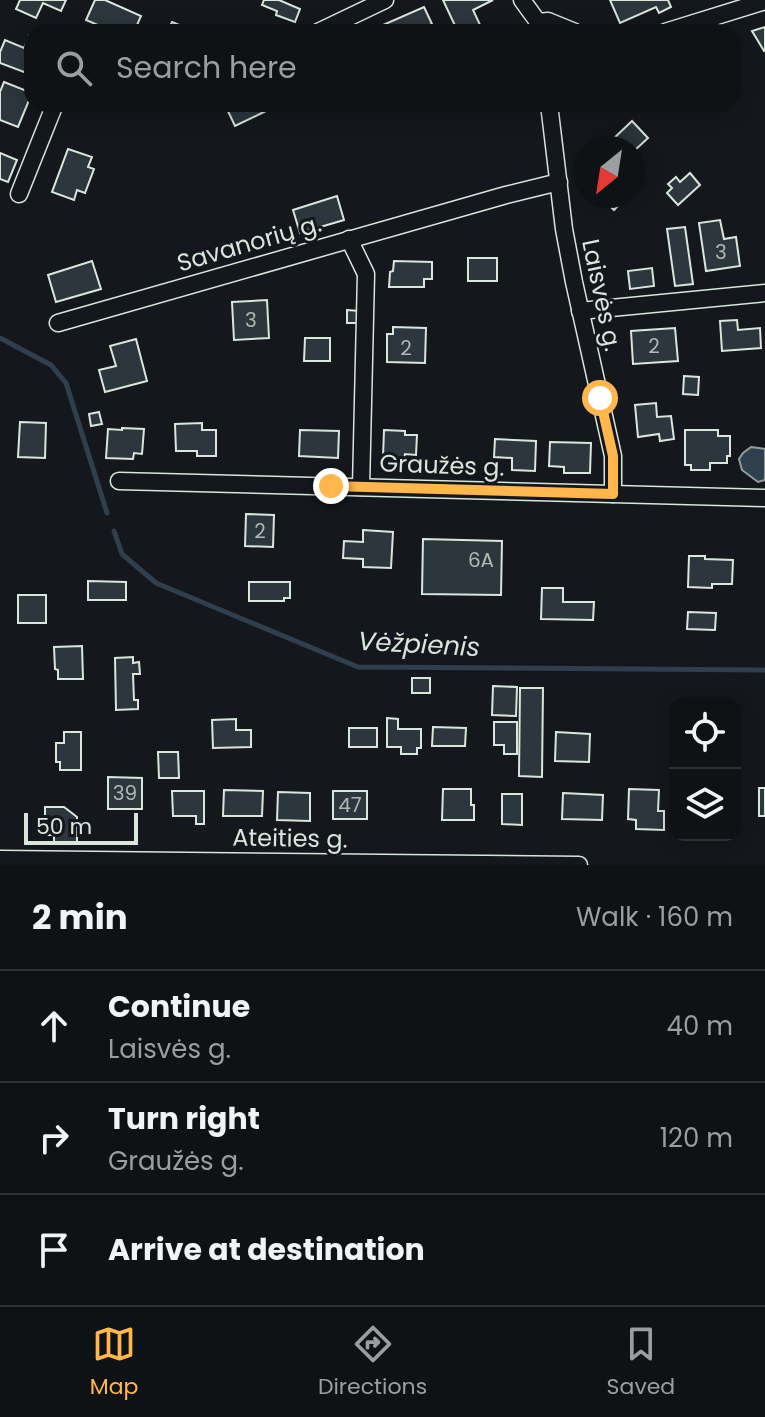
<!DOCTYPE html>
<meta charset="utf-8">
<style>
body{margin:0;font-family:Poppins,sans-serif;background:#1d2022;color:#f1f3f6}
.controls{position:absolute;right:24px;bottom:24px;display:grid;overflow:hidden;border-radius:16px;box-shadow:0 4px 20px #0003}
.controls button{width:72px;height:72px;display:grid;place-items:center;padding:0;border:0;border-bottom:2px solid #2f3234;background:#0f1215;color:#f1f3f6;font:40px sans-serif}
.compass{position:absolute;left:573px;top:136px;width:72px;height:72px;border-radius:50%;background:#0f1215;box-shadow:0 4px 20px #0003;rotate:210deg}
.scale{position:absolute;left:24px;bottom:20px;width:114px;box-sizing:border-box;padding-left:8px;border:4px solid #d8e6dc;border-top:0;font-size:22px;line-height:28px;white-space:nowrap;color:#d8e6dc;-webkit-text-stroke:6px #14181c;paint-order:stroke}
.stop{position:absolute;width:24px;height:24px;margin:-18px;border:6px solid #ffb74d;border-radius:50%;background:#fff}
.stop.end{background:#ffb74d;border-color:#fff;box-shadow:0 2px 8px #0008}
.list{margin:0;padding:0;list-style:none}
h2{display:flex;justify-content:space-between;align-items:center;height:104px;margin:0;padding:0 32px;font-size:34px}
h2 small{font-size:26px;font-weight:400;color:#9b9ea0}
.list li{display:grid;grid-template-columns:52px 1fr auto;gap:24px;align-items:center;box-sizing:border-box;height:112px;padding:0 32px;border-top:2px solid #2f3234}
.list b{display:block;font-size:30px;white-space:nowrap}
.list p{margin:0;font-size:26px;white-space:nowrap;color:#9b9ea0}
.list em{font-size:26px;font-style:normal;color:#9b9ea0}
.icon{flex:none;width:44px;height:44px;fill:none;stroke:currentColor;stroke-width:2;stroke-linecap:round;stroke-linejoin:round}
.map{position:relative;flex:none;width:765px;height:865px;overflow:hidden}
.search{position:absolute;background:#0f1215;box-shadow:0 4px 20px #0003;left:24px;right:24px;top:24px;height:88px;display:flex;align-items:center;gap:20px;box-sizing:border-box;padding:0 28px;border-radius:24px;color:#9b9ea0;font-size:30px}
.sheet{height:440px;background:#0f1215}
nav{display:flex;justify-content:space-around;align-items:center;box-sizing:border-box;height:112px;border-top:2px solid #2f3234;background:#0f1215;font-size:22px;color:#9b9ea0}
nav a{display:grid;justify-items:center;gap:4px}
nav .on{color:#ffb74d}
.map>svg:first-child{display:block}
.water{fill:#2f3f4d;stroke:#939e99;stroke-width:2}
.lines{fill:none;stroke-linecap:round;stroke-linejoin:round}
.stream{stroke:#2f3f4d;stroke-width:5}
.building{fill:#2c363c;stroke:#d8e6dc;stroke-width:2}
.minor-casing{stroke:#d8e6dc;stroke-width:19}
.minor{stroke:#14181c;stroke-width:16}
.route{stroke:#ffb74d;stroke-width:10}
.labels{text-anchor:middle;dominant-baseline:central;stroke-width:6;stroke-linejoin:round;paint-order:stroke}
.number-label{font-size:20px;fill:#adbab4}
.street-label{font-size:24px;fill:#d8e6dc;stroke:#14181c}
.water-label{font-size:26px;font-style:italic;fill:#d8e6dc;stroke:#14181c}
</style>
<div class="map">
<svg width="765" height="865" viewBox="0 0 765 865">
<rect width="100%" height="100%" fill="#14181c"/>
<polygon class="water" points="751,447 765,449 765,480 758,482 742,470 739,459 743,453"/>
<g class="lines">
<g class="stream">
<polyline points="0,338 51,365 66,383 107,513"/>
<polyline points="114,531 122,554 156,583 358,667 765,670"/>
</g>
</g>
<g class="building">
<polygon points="20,0 66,0 61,11 43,3 36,18 16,9"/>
<polygon points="95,0 105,0 141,16 134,32 114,32 86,20"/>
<polygon points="264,0 279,0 300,9 295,22 276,15 277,11 262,5"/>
<polygon points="443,0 493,0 473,10 482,29 477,32 458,32"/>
<polygon points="610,0 668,0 671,7 659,13 656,7 620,23"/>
<polygon points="424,7 432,24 414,32 382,32 383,25"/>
<polygon points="172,22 191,30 191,32 167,32"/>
<polygon points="765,27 765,50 764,51 752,31"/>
<polygon points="29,35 32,36 32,75 0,63 0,52 5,40 24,48"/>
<polygon points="4,82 32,93 18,127 0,120 0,92"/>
<polygon points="232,104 262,104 266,111 235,126 226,107"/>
<polygon points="632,121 648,138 633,152 633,148 619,148 612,140"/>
<polygon points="68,149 92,157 88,167 94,169 85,193 77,190 74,200 52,192"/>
<polygon points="0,153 17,160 8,182 0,179"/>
<polygon points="690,173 700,185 678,205 667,193 672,188 668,184 676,177 680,182"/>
<polygon points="337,196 344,220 300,233 293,210"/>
<polygon points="600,196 625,196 626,197 614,210"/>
<polygon points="720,220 724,239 736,237 740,266 706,271 699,223"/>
<polygon points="685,227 693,284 675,286 667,229"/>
<rect x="468" y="258" width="29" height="23"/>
<polygon points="92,261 101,289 56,302 48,275"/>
<polygon points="394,261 432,262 432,279 424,279 424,287 389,287 390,272 393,271"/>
<polygon points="652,268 654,286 630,289 628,271"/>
<polygon points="267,300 269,338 234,340 232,302"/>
<polygon points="347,310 359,311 359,323 347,323"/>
<polygon points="737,320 738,330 760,328 761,348 722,351 720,321"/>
<polygon points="393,327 426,328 425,363 387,362 387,334 393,334"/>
<polygon points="675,328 678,361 633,364 631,331"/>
<polygon points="305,338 330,338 330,361 304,361"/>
<polygon points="136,339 147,381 105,392 99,370 116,366 110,346"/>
<polygon points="684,376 699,377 698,395 683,394"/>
<polygon points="656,403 657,417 671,416 674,439 660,441 659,434 638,437 635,405"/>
<polygon points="99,412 102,424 91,426 89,414"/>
<polygon points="20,422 46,423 45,458 18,457"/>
<polygon points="202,423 202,430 216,430 216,456 197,456 197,451 176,451 175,424"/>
<polygon points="122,428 144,429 142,454 134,453 133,459 106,458 108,429 122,430"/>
<polygon points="300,430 339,431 338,458 299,456"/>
<polygon points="384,430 405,431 405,435 417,435 416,455 405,454 404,459 383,458"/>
<polygon points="685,430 718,430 718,436 730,436 730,456 727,456 727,463 710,463 710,470 691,470 691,465 685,465"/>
<polygon points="495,439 536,441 535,471 512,470 512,458 494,457"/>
<polygon points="550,442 591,443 590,473 564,473 564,467 549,466"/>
<polygon points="246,514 274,515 273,547 245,546"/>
<polygon points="363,530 393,532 391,568 363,567 363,559 343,558 344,541 363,542"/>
<polygon points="423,539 502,541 501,595 422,594"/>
<polygon points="689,556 705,556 705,559 733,560 732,584 712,584 712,588 688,587"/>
<polygon points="88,581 126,582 126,600 88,600"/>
<polygon points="249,582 290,582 290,598 284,598 284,601 249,601"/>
<polygon points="542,588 563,588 563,602 594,602 593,620 541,619"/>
<rect x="18" y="595" width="28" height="28"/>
<polygon points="688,612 716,613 715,630 687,629"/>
<polygon points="82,646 83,679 58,679 58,670 55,669 54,647"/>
<polygon points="133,657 133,663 139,662 140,674 133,674 134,700 138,700 138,709 116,710 115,658"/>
<rect x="412" y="678" width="18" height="15"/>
<polygon points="493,686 517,687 516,716 492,715"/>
<polygon points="520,688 543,688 542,777 519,776"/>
<polygon points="387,718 398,719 398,729 421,729 421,748 417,748 417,754 401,754 401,747 387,747"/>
<polygon points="236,719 236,730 251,730 251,747 213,748 212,720"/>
<polygon points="494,722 517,722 517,754 504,754 504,745 494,745"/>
<polygon points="433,727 466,728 465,746 432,746"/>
<rect x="349" y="728" width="28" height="19"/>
<polygon points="64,732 81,732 81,770 60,770 60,762 56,762 56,743 64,743"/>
<polygon points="556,732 590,734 589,762 555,761"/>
<polygon points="158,752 178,752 179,778 159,778"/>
<polygon points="108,777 142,778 142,809 108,809"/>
<rect x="759" y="788" width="6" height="28"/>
<polygon points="443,789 471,789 471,805 474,805 474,820 442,820"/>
<polygon points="629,789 659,790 658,811 664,811 664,830 636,829 636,820 628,819"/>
<polygon points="224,790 263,791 262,816 223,816"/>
<polygon points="172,791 204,791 204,824 196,824 196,816 173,816"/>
<rect x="333" y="791" width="34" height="28"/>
<polygon points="278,792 310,793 310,821 277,820"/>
<polygon points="563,793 603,795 602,820 562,819"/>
<polygon points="502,794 522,794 522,825 502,824"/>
<polygon points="45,807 64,807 77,817 77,844 54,844 54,835 45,835"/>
</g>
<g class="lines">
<defs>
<g id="minor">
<polyline points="522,0 538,22 539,30"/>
<polyline points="538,22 548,21 575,32"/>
<polyline points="318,32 385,0"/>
<polyline points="665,32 765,1"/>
<polyline points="549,104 564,229 574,282 613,456 613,494"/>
<polyline points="19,194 55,104"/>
<polyline points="349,239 366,274 361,487"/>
<polyline points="580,311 765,293"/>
<polyline points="58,323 506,195 559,182"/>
<polyline points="119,481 765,498"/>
<polyline points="0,859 579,865"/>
</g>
</defs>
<use href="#minor" class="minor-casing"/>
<use href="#minor" class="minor"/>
</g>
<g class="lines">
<polyline class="route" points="331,486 613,494 613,456 600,398"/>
</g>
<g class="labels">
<g class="number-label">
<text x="721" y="252">3</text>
<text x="251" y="320">3</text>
<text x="654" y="346">2</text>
<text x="406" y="348">2</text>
<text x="260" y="531">2</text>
<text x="481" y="560">6A</text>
<text x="125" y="793">39</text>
<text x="350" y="805">47</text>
</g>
<g class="street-label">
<text transform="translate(249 243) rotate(-16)">Savanorių g.</text>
<text transform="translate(602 295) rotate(78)">Laisvės g.</text>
<text transform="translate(442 465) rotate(2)">Graužės g.</text>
<text transform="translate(290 838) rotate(1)">Ateities g.</text>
</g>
<g class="water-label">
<text transform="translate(419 644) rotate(3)">Vėžpienis</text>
</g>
</g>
</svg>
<div class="controls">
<button><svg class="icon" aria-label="locate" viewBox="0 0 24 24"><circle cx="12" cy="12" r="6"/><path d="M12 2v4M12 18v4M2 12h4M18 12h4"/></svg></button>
<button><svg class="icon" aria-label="layers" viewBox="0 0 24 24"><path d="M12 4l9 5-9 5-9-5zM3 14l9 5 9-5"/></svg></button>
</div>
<svg class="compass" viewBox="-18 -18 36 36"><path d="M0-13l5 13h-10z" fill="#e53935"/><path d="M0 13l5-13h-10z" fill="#9b9ea0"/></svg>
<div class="scale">50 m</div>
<div class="stop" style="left:600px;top:398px"></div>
<div class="stop end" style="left:331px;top:486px"></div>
<div class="search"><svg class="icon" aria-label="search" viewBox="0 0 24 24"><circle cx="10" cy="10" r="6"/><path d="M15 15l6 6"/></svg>Search here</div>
</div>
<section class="sheet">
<h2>2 min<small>Walk · 160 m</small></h2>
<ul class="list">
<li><svg class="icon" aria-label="ahead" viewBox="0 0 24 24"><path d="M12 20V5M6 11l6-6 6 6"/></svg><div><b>Continue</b><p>Laisvės g.</p></div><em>40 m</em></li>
<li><svg class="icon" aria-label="right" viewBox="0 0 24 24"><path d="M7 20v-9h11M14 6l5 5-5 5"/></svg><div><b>Turn right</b><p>Graužės g.</p></div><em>120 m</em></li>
<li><svg class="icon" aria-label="arrive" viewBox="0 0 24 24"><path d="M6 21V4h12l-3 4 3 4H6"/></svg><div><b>Arrive at destination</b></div></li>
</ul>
</section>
<nav>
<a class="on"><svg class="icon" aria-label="map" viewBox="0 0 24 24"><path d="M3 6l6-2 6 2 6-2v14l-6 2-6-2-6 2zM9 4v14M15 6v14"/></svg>Map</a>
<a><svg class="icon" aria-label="directions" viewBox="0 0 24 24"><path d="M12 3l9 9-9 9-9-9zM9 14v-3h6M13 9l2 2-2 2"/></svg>Directions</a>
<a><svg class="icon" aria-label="saved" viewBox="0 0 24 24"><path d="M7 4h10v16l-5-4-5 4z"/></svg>Saved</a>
</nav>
